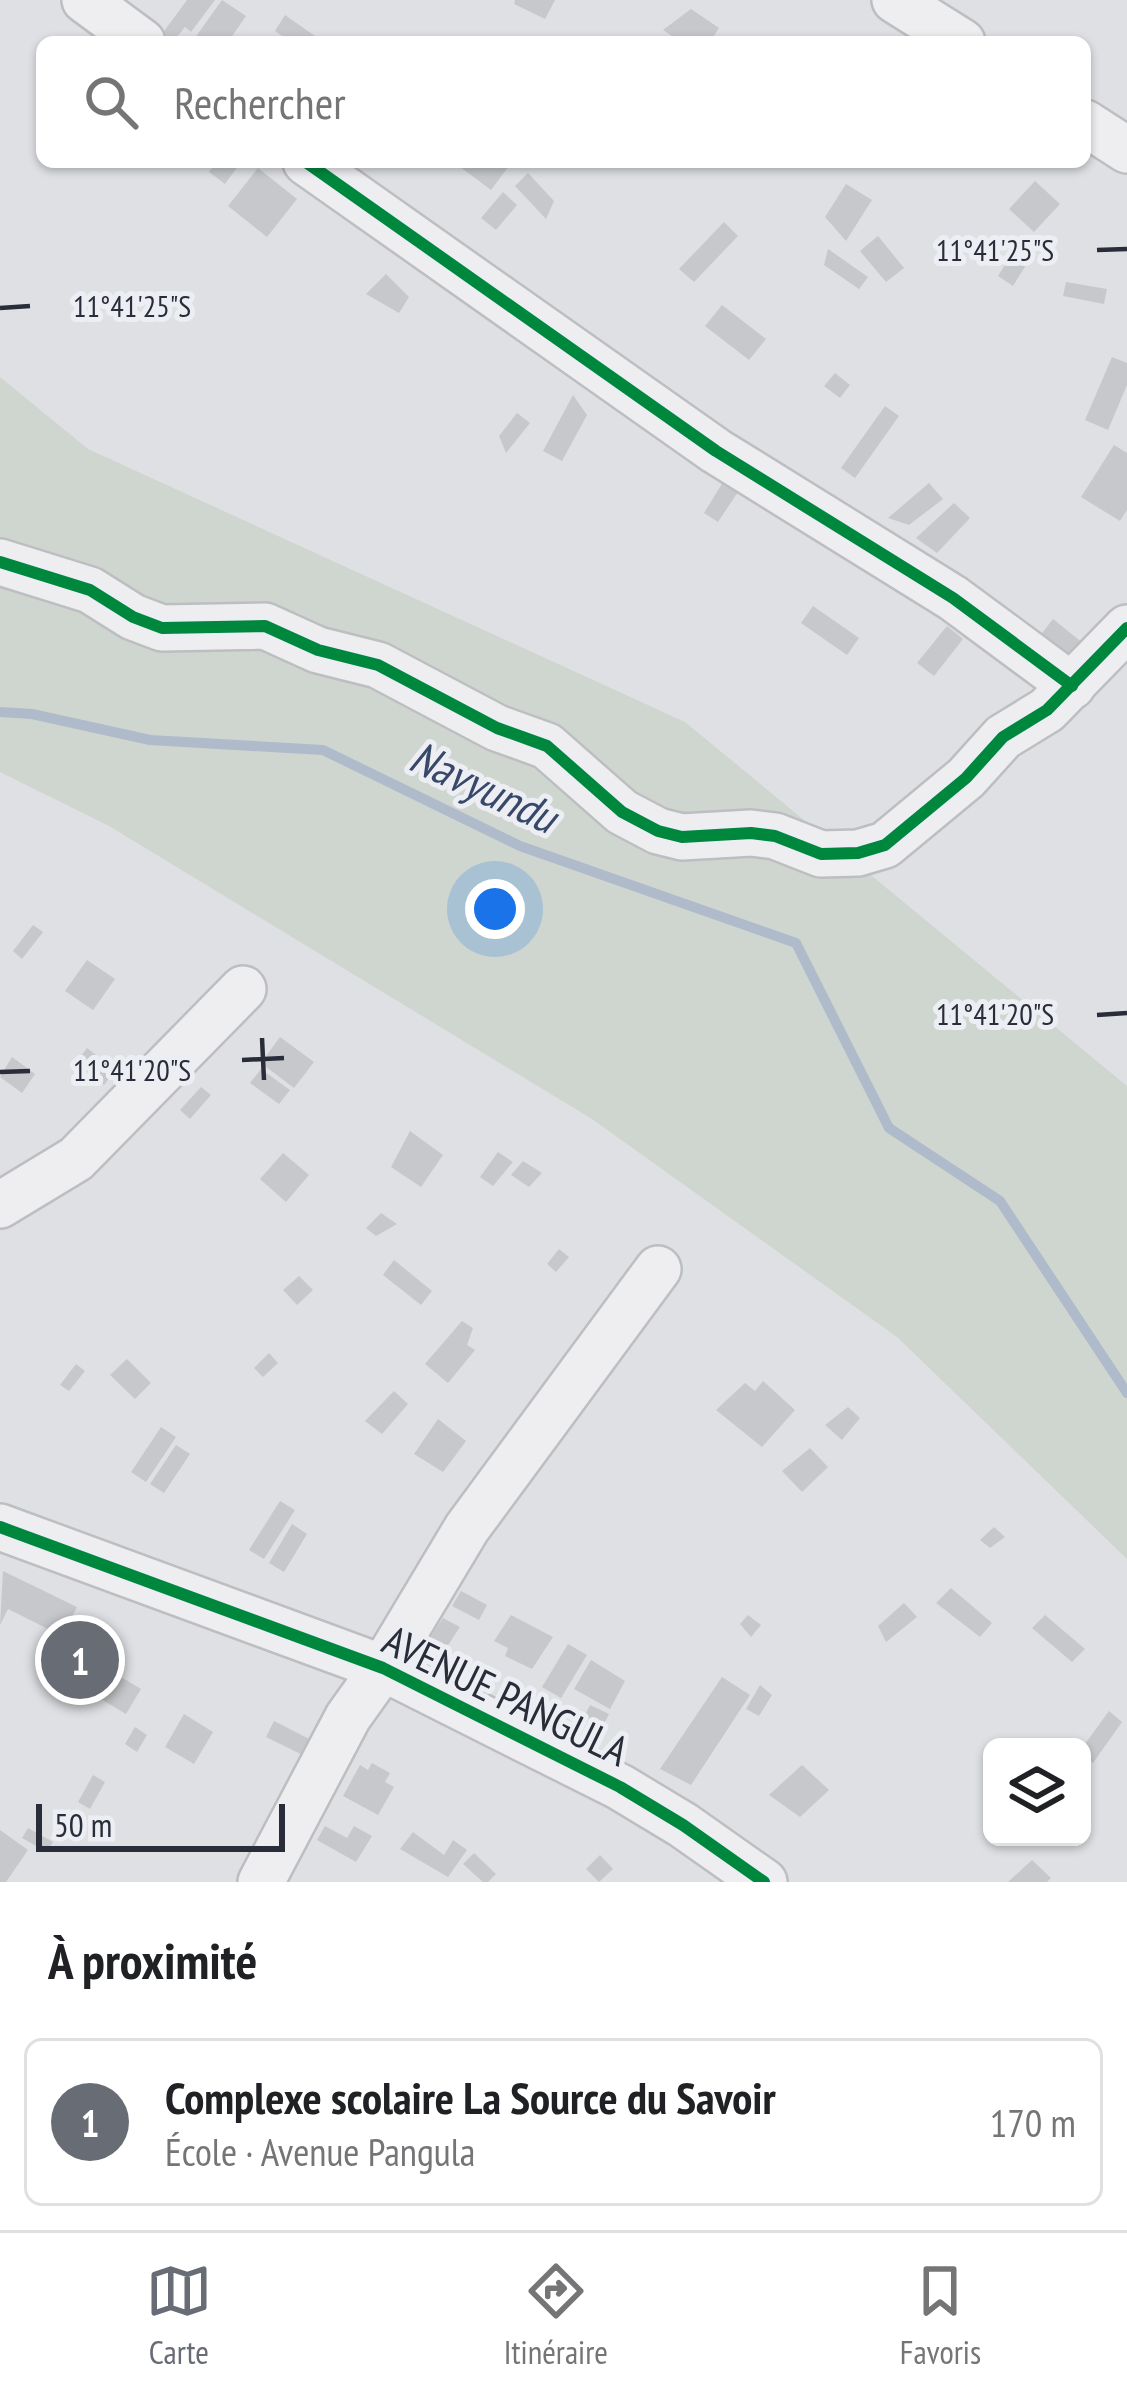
<!DOCTYPE html>
<html lang="fr">
<meta charset="utf-8">
<style>
body{margin:0;font-family:"PT Sans Narrow",sans-serif;background:#f2f2f2;color:#202124}
.controls{position:absolute;right:36px;bottom:36px;display:grid;overflow:hidden;border-radius:18px;box-shadow:0 3px 9px #0004}
.controls button{width:108px;height:108px;display:grid;place-items:center;padding:0;border:0;border-bottom:3px solid #e0e0e0;background:#fff;color:#202124;font:60px sans-serif}
.scale{position:absolute;left:36px;bottom:30px;width:249px;box-sizing:border-box;padding-left:12px;border:6px solid #282d39;border-top:0;font-size:33px;line-height:42px;white-space:nowrap;color:#282d39;-webkit-text-stroke:9px #eceef3;paint-order:stroke}
.you{position:absolute;left:495px;top:909px;width:42px;height:42px;margin:-30px;border:9px solid #fff;border-radius:50%;background:#1a73e8;box-shadow:0 0 0 18px #1a73e833}
.badge{display:grid;place-items:center;width:78px;height:78px;border-radius:50%;background:#686c74;color:#fff;font-size:39px;font-weight:700}
.pin{position:absolute;translate:-50% -50%;border:6px solid #fff;box-shadow:0 3px 12px #0006}
.list{margin:0;padding:0;list-style:none}
h2{display:flex;justify-content:space-between;align-items:center;height:156px;margin:0;padding:0 48px;font-size:51px}
h2 small{font-size:39px;font-weight:400;color:#757577}
.list li{display:grid;grid-template-columns:78px 1fr auto;gap:36px;align-items:center;box-sizing:border-box;height:168px;margin:0 24px 24px;padding:0 24px;border:3px solid #e0e0e0;border-radius:18px}
.list b{display:block;font-size:45px;white-space:nowrap}
.list p{margin:0;font-size:39px;white-space:nowrap;color:#757577}
.list em{font-size:39px;font-style:normal;color:#757577}
.icon{flex:none;width:66px;height:66px;fill:none;stroke:currentColor;stroke-width:2;stroke-linecap:round;stroke-linejoin:round}
.map{position:relative;flex:none;width:1127px;height:1882px;overflow:hidden}
.search{position:absolute;background:#fff;box-shadow:0 3px 9px #0004;left:36px;right:36px;top:36px;height:132px;display:flex;align-items:center;gap:30px;box-sizing:border-box;padding:0 42px;border-radius:18px;color:#757577;font-size:45px}
.sheet{height:348px;background:#fff}
nav{display:flex;justify-content:space-around;align-items:center;box-sizing:border-box;height:168px;border-top:3px solid #e0e0e0;background:#fff;font-size:33px;color:#757577}
nav a{display:grid;justify-items:center;gap:6px}
nav .on{color:#686c74}
.map>svg:first-child{display:block}
.green{fill:#ced6cf}
.lines{fill:none;stroke-linecap:round;stroke-linejoin:round}
.stream{stroke:#afbacb;stroke-width:10}
.building{fill:#c7c8cb}
.minor-casing{stroke:#bdbec1;stroke-width:50}
.minor{stroke:#eeeef0;stroke-width:45}
.cycleway-casing{stroke:#eceef3;stroke-width:20}
.cycleway{stroke:#00873e;stroke-width:12}
.ticks{fill:none;stroke:#282d39;stroke-width:4.5}
.labels{text-anchor:middle;dominant-baseline:central;stroke-width:10;stroke-linejoin:round;paint-order:stroke}
.street-label{font-size:42px;fill:#282d39;stroke:#eceef3}
.water-label{font-size:45px;font-style:italic;fill:#374868;stroke:#eceef3}
.ticks-label{font-size:30px;text-anchor:middle;fill:#282d39;stroke:#eceef3;stroke-width:10;stroke-linejoin:round;paint-order:stroke}
</style>
<div class="map">
<svg width="1127" height="1882" viewBox="0 0 1127 1882">
<rect width="100%" height="100%" fill="#dfe0e3"/>
<polygon class="green" points="0,377 88,449 685,722 1127,1086 1127,1559 897,1337 592,1119 109,826 0,772"/>
<g class="lines">
<polyline class="stream" points="0,712 32,714 150,740 323,750 520,846 796,943 889,1128 1000,1201 1127,1393"/>
</g>
<g class="building">
<polygon points="187,0 215,0 191,32 185,27 173,42 162,34"/>
<polygon points="222,0 246,16 228,42 192,42"/>
<polygon points="515,0 555,0 545,19 514,4"/>
<polygon points="691,9 719,28 710,42 681,42 663,30"/>
<polygon points="285,15 315,36 310,42 291,42 275,31"/>
<polygon points="217,162 241,162 225,184 209,172"/>
<polygon points="462,162 504,162 509,166 491,190 459,166"/>
<polygon points="258,168 297,199 267,237 228,206"/>
<polygon points="528,173 554,201 546,219 515,186"/>
<polygon points="1035,181 1060,204 1034,232 1009,209"/>
<polygon points="846,184 872,200 846,241 825,217"/>
<polygon points="503,192 517,205 496,230 481,218"/>
<polygon points="724,222 738,236 694,282 679,269"/>
<polygon points="878,236 904,268 886,282 860,251"/>
<polygon points="1019,242 1034,252 1013,286 998,276"/>
<polygon points="828,249 868,277 859,289 824,265"/>
<polygon points="386,274 409,297 399,313 366,294"/>
<polygon points="1066,282 1107,289 1104,304 1063,296"/>
<polygon points="722,305 766,339 749,360 705,326"/>
<polygon points="1112,357 1127,363 1127,385 1108,430 1085,420"/>
<polygon points="835,373 850,385 840,398 824,386"/>
<polygon points="573,395 587,415 562,461 543,451"/>
<polygon points="885,406 899,416 855,478 841,468"/>
<polygon points="517,413 530,423 506,453 499,436"/>
<polygon points="1114,445 1127,453 1127,510 1120,521 1081,497"/>
<polygon points="723,482 738,492 718,522 704,513"/>
<polygon points="929,483 943,499 909,525 888,518"/>
<polygon points="954,503 970,518 937,553 916,538"/>
<polygon points="813,606 859,638 847,655 801,623"/>
<polygon points="1053,619 1089,648 1064,675 1032,646"/>
<polygon points="947,626 963,639 934,676 917,663"/>
<polygon points="33,925 43,932 22,959 13,951"/>
<polygon points="87,960 115,979 93,1010 65,991"/>
<polygon points="280,1037 314,1062 294,1088 261,1063"/>
<polygon points="87,1048 115,1070 104,1085 76,1063"/>
<polygon points="12,1057 35,1074 22,1093 0,1077"/>
<polygon points="261,1069 290,1090 279,1104 250,1083"/>
<polygon points="201,1087 211,1095 190,1119 180,1110"/>
<polygon points="410,1131 443,1155 421,1187 391,1167"/>
<polygon points="498,1152 513,1162 493,1186 480,1177"/>
<polygon points="283,1153 309,1175 286,1202 260,1179"/>
<polygon points="523,1161 542,1173 529,1187 511,1175"/>
<polygon points="381,1213 397,1224 376,1236 366,1228"/>
<polygon points="559,1249 569,1257 556,1272 547,1264"/>
<polygon points="394,1260 432,1291 421,1305 383,1275"/>
<polygon points="299,1276 313,1290 297,1305 283,1290"/>
<polygon points="462,1321 473,1328 467,1345 475,1350 448,1383 425,1364"/>
<polygon points="269,1353 278,1363 263,1377 254,1368"/>
<polygon points="127,1359 151,1383 135,1399 110,1375"/>
<polygon points="76,1364 85,1371 69,1391 60,1385"/>
<polygon points="763,1381 795,1410 762,1447 716,1410 745,1383 755,1391"/>
<polygon points="394,1391 408,1404 382,1434 365,1421"/>
<polygon points="848,1407 860,1418 842,1440 825,1425"/>
<polygon points="438,1419 466,1441 443,1472 414,1454"/>
<polygon points="161,1427 176,1437 146,1482 131,1472"/>
<polygon points="176,1445 190,1454 164,1493 150,1484"/>
<polygon points="810,1448 828,1467 802,1492 782,1471"/>
<polygon points="280,1501 295,1510 264,1559 249,1550"/>
<polygon points="292,1524 307,1534 284,1572 269,1563"/>
<polygon points="994,1527 1005,1537 990,1548 980,1540"/>
<polygon points="3,1571 77,1607 62,1636 8,1609 0,1625"/>
<polygon points="951,1588 992,1623 980,1637 936,1603"/>
<polygon points="461,1591 487,1605 479,1620 452,1606"/>
<polygon points="904,1603 917,1617 886,1642 878,1626"/>
<polygon points="511,1615 553,1637 532,1669 505,1656 508,1648 494,1641"/>
<polygon points="748,1615 761,1625 751,1637 740,1624"/>
<polygon points="1045,1615 1085,1649 1072,1662 1032,1628"/>
<polygon points="443,1618 460,1627 437,1662 420,1653"/>
<polygon points="568,1644 587,1655 561,1698 542,1687"/>
<polygon points="591,1660 625,1681 610,1709 574,1689"/>
<polygon points="116,1674 141,1689 126,1714 101,1699"/>
<polygon points="722,1677 750,1695 691,1785 660,1769"/>
<polygon points="760,1685 772,1695 759,1716 746,1709"/>
<polygon points="590,1705 609,1714 595,1741 576,1733"/>
<polygon points="1109,1711 1122,1722 1093,1763 1082,1756 1082,1748"/>
<polygon points="184,1714 213,1732 194,1764 165,1747"/>
<polygon points="274,1721 325,1747 317,1762 266,1737"/>
<polygon points="135,1727 147,1735 137,1752 125,1744"/>
<polygon points="372,1763 390,1773 385,1782 394,1787 378,1815 343,1796 360,1765 368,1770"/>
<polygon points="802,1765 829,1790 800,1817 769,1795"/>
<polygon points="93,1775 105,1782 90,1809 78,1802"/>
<polygon points="325,1826 347,1838 354,1826 372,1836 356,1862 317,1840"/>
<polygon points="28,1828 53,1842 47,1852 22,1838"/>
<polygon points="0,1830 28,1850 6,1882 0,1882"/>
<polygon points="413,1832 444,1855 453,1840 467,1850 448,1877 400,1849"/>
<polygon points="474,1853 496,1874 488,1882 483,1882 463,1864"/>
<polygon points="600,1855 613,1869 599,1882 586,1869"/>
<polygon points="1032,1860 1051,1878 1047,1882 1008,1882"/>
</g>
<g class="lines">
<defs>
<g id="minor">
<polyline points="85,0 142,42"/>
<polyline points="895,0 962,42"/>
<polyline points="1085,123 1127,150"/>
<polyline points="306,162 716,451 953,598 1072,686"/>
<polyline points="0,562 90,590 133,617 162,628 265,626 318,650 378,665 497,728 547,746 622,812 658,831 682,837 751,833 775,836 821,854 858,853 885,845 966,778 1003,737 1047,710 1127,628"/>
<polyline points="0,1205 76,1159 243,989"/>
<polyline points="0,1527 383,1668 620,1787 683,1825 764,1882"/>
<polyline points="261,1882 348,1717 383,1668 467,1528 658,1269"/>
</g>
</defs>
<use href="#minor" class="minor-casing"/>
<use href="#minor" class="minor"/>
<defs>
<g id="cycleway">
<polyline points="306,162 716,451 953,598 1072,686"/>
<polyline points="0,562 90,590 133,617 162,628 265,626 318,650 378,665 497,728 547,746 622,812 658,831 682,837 751,833 775,836 821,854 858,853 885,845 966,778 1003,737 1047,710 1127,628"/>
<polyline points="0,1527 383,1668 620,1787 683,1825 764,1882"/>
</g>
</defs>
<use href="#cycleway" class="cycleway-casing"/>
<use href="#cycleway" class="cycleway"/>
</g>
<path class="ticks" d="M1097 250 1127 249M0 308 30 306M1097 1015 1127 1013M262 1038 264 1080M242 1060 284 1058M0 1072 30 1071"/>
<g class="labels">
<g class="street-label">
<text transform="translate(506 1695) rotate(26)">AVENUE PANGULA</text>
</g>
<g class="water-label">
<text transform="translate(484 786) rotate(25)">Navyundu</text>
</g>
</g>
<g class="ticks-label">
<text x="995" y="261">11°41'25"S</text>
<text x="132" y="317">11°41'25"S</text>
<text x="995" y="1025">11°41'20"S</text>
<text x="132" y="1081">11°41'20"S</text>
</g>
</svg>
<div class="controls">
<button><svg class="icon" aria-label="layers" viewBox="0 0 24 24"><path d="M12 4l9 5-9 5-9-5zM3 14l9 5 9-5"/></svg></button>
</div>
<div class="scale">50 m</div>
<div class="you"></div>
<div class="pin badge" style="left:80px;top:1660px">1</div>
<div class="search"><svg class="icon" aria-label="search" viewBox="0 0 24 24"><circle cx="10" cy="10" r="6"/><path d="M15 15l6 6"/></svg>Rechercher</div>
</div>
<section class="sheet">
<h2>À proximité<small></small></h2>
<ul class="list">
<li><span class="badge">1</span><div><b>Complexe scolaire La Source du Savoir</b><p>École · Avenue Pangula</p></div><em>170 m</em></li>
</ul>
</section>
<nav>
<a class="on"><svg class="icon" aria-label="map" viewBox="0 0 24 24"><path d="M3 6l6-2 6 2 6-2v14l-6 2-6-2-6 2zM9 4v14M15 6v14"/></svg>Carte</a>
<a><svg class="icon" aria-label="directions" viewBox="0 0 24 24"><path d="M12 3l9 9-9 9-9-9zM9 14v-3h6M13 9l2 2-2 2"/></svg>Itinéraire</a>
<a><svg class="icon" aria-label="saved" viewBox="0 0 24 24"><path d="M7 4h10v16l-5-4-5 4z"/></svg>Favoris</a>
</nav>
